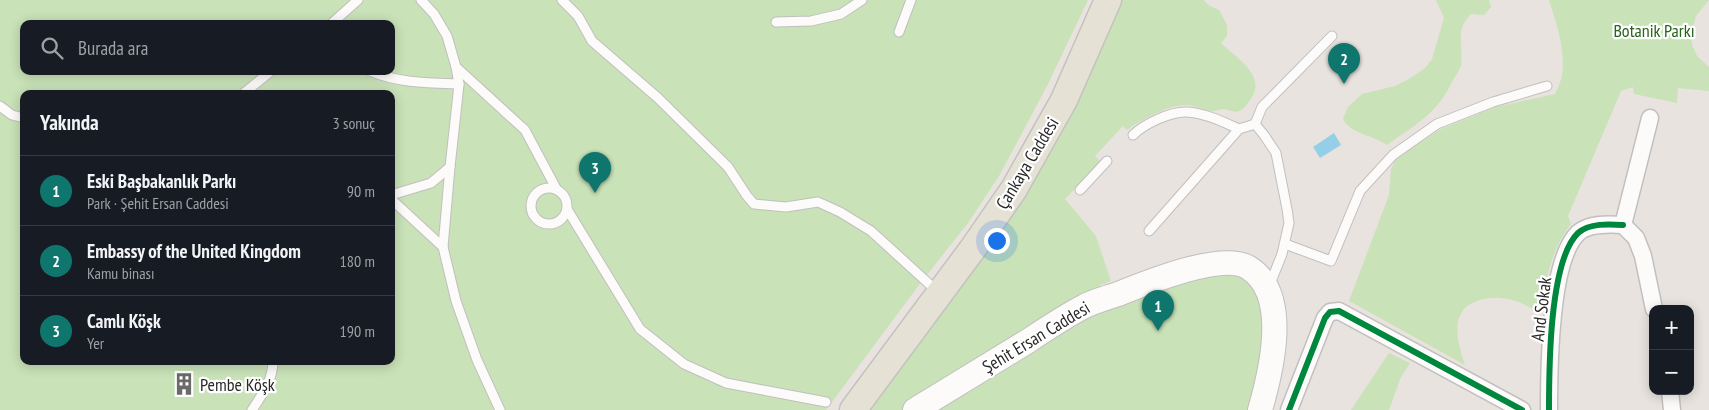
<!DOCTYPE html>
<html lang="tr">
<meta charset="utf-8">
<style>
body{margin:0;font-family:"PT Sans Narrow",sans-serif;background:#20242c;color:#f1f3f6}
.controls{position:absolute;right:15px;bottom:15px;display:grid;overflow:hidden;border-radius:10px;box-shadow:0 2px 12px #0003}
.controls button{width:45px;height:45px;display:grid;place-items:center;padding:0;border:0;border-bottom:1px solid #363941;background:#171b24;color:#f1f3f6;font:25px sans-serif}
.you{position:absolute;left:996px;top:240px;width:18px;height:18px;margin:-12px;border:4px solid #fff;border-radius:50%;background:#1a73e8;box-shadow:0 0 0 8px #1a73e833}
.badge{display:grid;place-items:center;width:32px;height:32px;border-radius:50%;background:#0f766e;color:#fff;font-size:16px;font-weight:700}
.pin{position:absolute;translate:-50% -41px;filter:drop-shadow(0 1px 2px #0008)}
.pin::after{content:'';position:absolute;top:26px;width:18px;height:15px;background:inherit;clip-path:polygon(0 0,100% 0,50% 100%)}
.list{margin:0;padding:0;list-style:none}
h2{display:flex;justify-content:space-between;align-items:center;height:65px;margin:0;padding:0 20px;font-size:21px}
h2 small{font-size:16px;font-weight:400;color:#9ea1a6}
.list li{display:grid;grid-template-columns:32px 1fr auto;gap:15px;align-items:center;box-sizing:border-box;height:70px;padding:0 20px;border-top:1px solid #363941}
.list b{display:block;font-size:19px;white-space:nowrap}
.list p{margin:0;font-size:16px;white-space:nowrap;color:#9ea1a6}
.list em{font-size:16px;font-style:normal;color:#9ea1a6}
.icon{flex:none;width:28px;height:28px;fill:none;stroke:currentColor;stroke-width:2;stroke-linecap:round;stroke-linejoin:round}
.map{position:relative;flex:none;width:1709px;height:410px;overflow:hidden}
.search{position:absolute;background:#171b24;box-shadow:0 2px 12px #0003;left:20px;top:20px;width:375px;height:55px;display:flex;align-items:center;gap:12px;box-sizing:border-box;padding:0 18px;border-radius:10px;color:#9ea1a6;font-size:19px}
.panel{position:absolute;background:#171b24;box-shadow:0 2px 12px #0003;left:20px;top:90px;width:375px;height:275px;border-radius:10px}
.map>svg:first-child{display:block}
.green{fill:#c9e2b8;fill-rule:evenodd}
.water{fill:#94cfe7}
.lines{fill:none;stroke-linecap:round;stroke-linejoin:round}
.service-casing{stroke:#c1bfc0;stroke-width:11}
.minor-casing{stroke:#c1bfc0;stroke-width:19}
.secondary-casing{stroke:#c1bfc0;stroke-width:26}
.primary-casing{stroke:#c4c2c0;stroke-width:29}
.service{stroke:#fcfbfa;stroke-width:9}
.minor{stroke:#fcfbfa;stroke-width:16}
.secondary{stroke:#fcfbfa;stroke-width:24}
.primary{stroke:#e5e1d4;stroke-width:26}
.cycleway-casing{stroke:#fff;stroke-width:9}
.cycleway{stroke:#00873e;stroke-width:6}
.labels{text-anchor:middle;dominant-baseline:central;stroke-width:4.5;stroke-linejoin:round;paint-order:stroke}
.park-label{font-size:18px;fill:#28631b;stroke:#fff}
.street-label{font-size:18px;fill:#292929;stroke:#fff}
.poi-label{font-size:18px;fill:#292929;stroke:#fff;text-anchor:start}
</style>
<div class="map">
<svg width="1709" height="410" viewBox="0 0 1709 410">
<rect width="100%" height="100%" fill="#e8e3de"/>
<g class="green">
<path d="M0 0H1088L1047 86 999 176 968 223 919 285 826 410H0ZM24 24H391V71H24ZM24 94H391V361H24Z"/>
<path d="M1121 0H1204L1208 5 1219 10 1227 25V36L1221 43C1235 57 1266 75 1252 97 1248 102 1245 109 1239 111 1233 113 1229 110 1224 109 1220 109 1216 111 1213 111 1204 111 1195 105 1186 105 1170 104 1140 120 1127 130L1123 126 1095 156 1101 162 1065 199 1096 236 1111 281 1100 285 1105 298 1216 265 1266 285 1260 410H853L1073 109 1111 27Z"/>
<path d="M1436 0H1489L1491 7 1484 15 1471 14C1454 31 1464 45 1461 65 1460 70 1455 76 1452 82 1436 115 1416 124 1387 145 1374 135 1351 135 1343 119L1348 107 1362 94 1395 86 1409 79 1425 68 1432 59 1444 18Z"/>
<path d="M1549 0H1709L1696 16 1691 34 1692 45 1697 56 1709 67V91L1678 88 1677 103 1634 94 1633 87 1621 91 1568 216 1571 224C1552 248 1547 275 1542 304L1534 310C1521 301 1506 297 1490 298 1448 303 1455 335 1465 365L1349 301 1389 195 1391 169 1397 157 1441 129 1495 107 1555 94C1558 88 1561 81 1562 75 1566 52 1556 21 1549 0Z"/>
<polygon points="1389,353 1410,363 1401,377 1389,410 1351,410"/>
</g>
<polygon class="water" points="1334,133 1341,145 1320,158 1313,147"/>
<g class="lines">
<defs>
<g id="service">
<polyline points="421,0 434,14 447,36 456,67 525,130 557,190"/>
<polyline points="562,0 578,16 592,41 658,98 728,167 747,196 754,204 786,207 818,202 840,212 871,231 938,292"/>
<polyline points="776,22 811,21 841,14 862,0"/>
<polyline points="331,24 358,0"/>
<polyline points="899,32 911,0"/>
<polyline points="456,67 459,84 457,103 450,167 443,247 456,301 477,360 500,410"/>
<path d="M370 71C398 83 429 83 459 84"/>
<polyline points="243,94 271,71"/>
<polyline points="0,106 12,115 24,118"/>
<path d="M1133 135C1144 124 1171 111 1187 112 1205 113 1223 122 1239 129"/>
<circle cx="549" cy="206" r="18"/>
<polyline points="1080,190 1107,161"/>
<polyline points="391,195 431,183 450,167"/>
<polyline points="391,199 443,247"/>
<polyline points="567,209 640,329 684,364 726,383 826,402"/>
<polyline points="1149,231 1239,129 1255,124"/>
<polyline points="1285,244 1331,261 1360,191 1393,155 1437,124 1493,102 1547,86"/>
<polyline points="1266,285 1272,279 1282,254 1289,223 1287,209 1276,153 1264,135 1255,124 1262,107 1332,36"/>
<path d="M252 410C262 395 273 380 273 361"/>
</g>
<g id="minor">
<polyline points="1623,225 1650,118"/>
<polyline points="1623,225 1636,238 1643,256 1654,309"/>
<polyline points="1670,391 1672,410"/>
<polyline points="1289,410 1325,318 1330,312 1339,311 1522,410"/>
<path d="M1549 410C1549 371 1549 261 1578 233 1589 223 1609 224 1623 225"/>
</g>
<path id="secondary" d="M915 410C953 387 990 364 1028 341 1046 329 1064 317 1083 307 1094 301 1107 298 1118 294 1146 283 1223 251 1249 268 1291 295 1271 372 1260 410"/>
<polyline id="primary" points="853,410 974,247 1014,189 1064,100 1108,0"/>
</defs>
<use href="#service" class="service-casing"/>
<use href="#minor" class="minor-casing"/>
<use href="#secondary" class="secondary-casing"/>
<use href="#primary" class="primary-casing"/>
<use href="#service" class="service"/>
<use href="#minor" class="minor"/>
<use href="#secondary" class="secondary"/>
<use href="#primary" class="primary"/>
<defs>
<g id="cycleway">
<polyline points="1289,410 1325,318 1330,312 1339,311 1522,410"/>
<path d="M1549 410C1549 371 1549 261 1578 233 1589 223 1609 224 1623 225"/>
</g>
</defs>
<use href="#cycleway" class="cycleway-casing"/>
<use href="#cycleway" class="cycleway"/>
</g>
<defs>
<symbol id="building-bare" viewBox="-9 -9 18 18"><path d="M-4-6H4V6H1V3H-1V6H-4ZM-2.5-4.3h1.7v1.8h-1.7ZM.8-4.3h1.7v1.8H.8ZM-2.5-1h1.7V.8h-1.7ZM.8-1h1.7V.8H.8Z" fill="#6c6a68" stroke="#fff" stroke-width="2.5" paint-order="stroke"/></symbol>
</defs>
<g fill-rule="evenodd">
<use href="#building-bare" x="168" y="368" width="32" height="32"/>
</g>
<g class="labels">
<g class="park-label">
<text x="1654" y="30">Botanik Parkı</text>
</g>
<g class="street-label">
<text transform="translate(1027 163) rotate(-59)">Çankaya Caddesi</text>
<text transform="translate(1541 309) rotate(-83)">And Sokak</text>
<text transform="translate(1036 337) rotate(-31)">Şehit Ersan Caddesi</text>
</g>
<g class="poi-label">
<text x="200" y="384">Pembe Köşk</text>
</g>
</g>
</svg>
<div class="controls">
<button>+</button>
<button>−</button>
</div>
<div class="you"></div>
<div class="pin badge" style="left:1158px;top:331px">1</div>
<div class="pin badge" style="left:1344px;top:84px">2</div>
<div class="pin badge" style="left:595px;top:193px">3</div>
<div class="search"><svg class="icon" aria-label="search" viewBox="0 0 24 24"><circle cx="10" cy="10" r="6"/><path d="M15 15l6 6"/></svg>Burada ara</div>
<section class="panel">
<h2>Yakında<small>3 sonuç</small></h2>
<ul class="list">
<li><span class="badge">1</span><div><b>Eski Başbakanlık Parkı</b><p>Park · Şehit Ersan Caddesi</p></div><em>90 m</em></li>
<li><span class="badge">2</span><div><b>Embassy of the United Kingdom</b><p>Kamu binası</p></div><em>180 m</em></li>
<li><span class="badge">3</span><div><b>Camlı Köşk</b><p>Yer</p></div><em>190 m</em></li>
</ul>
</section>
</div>
